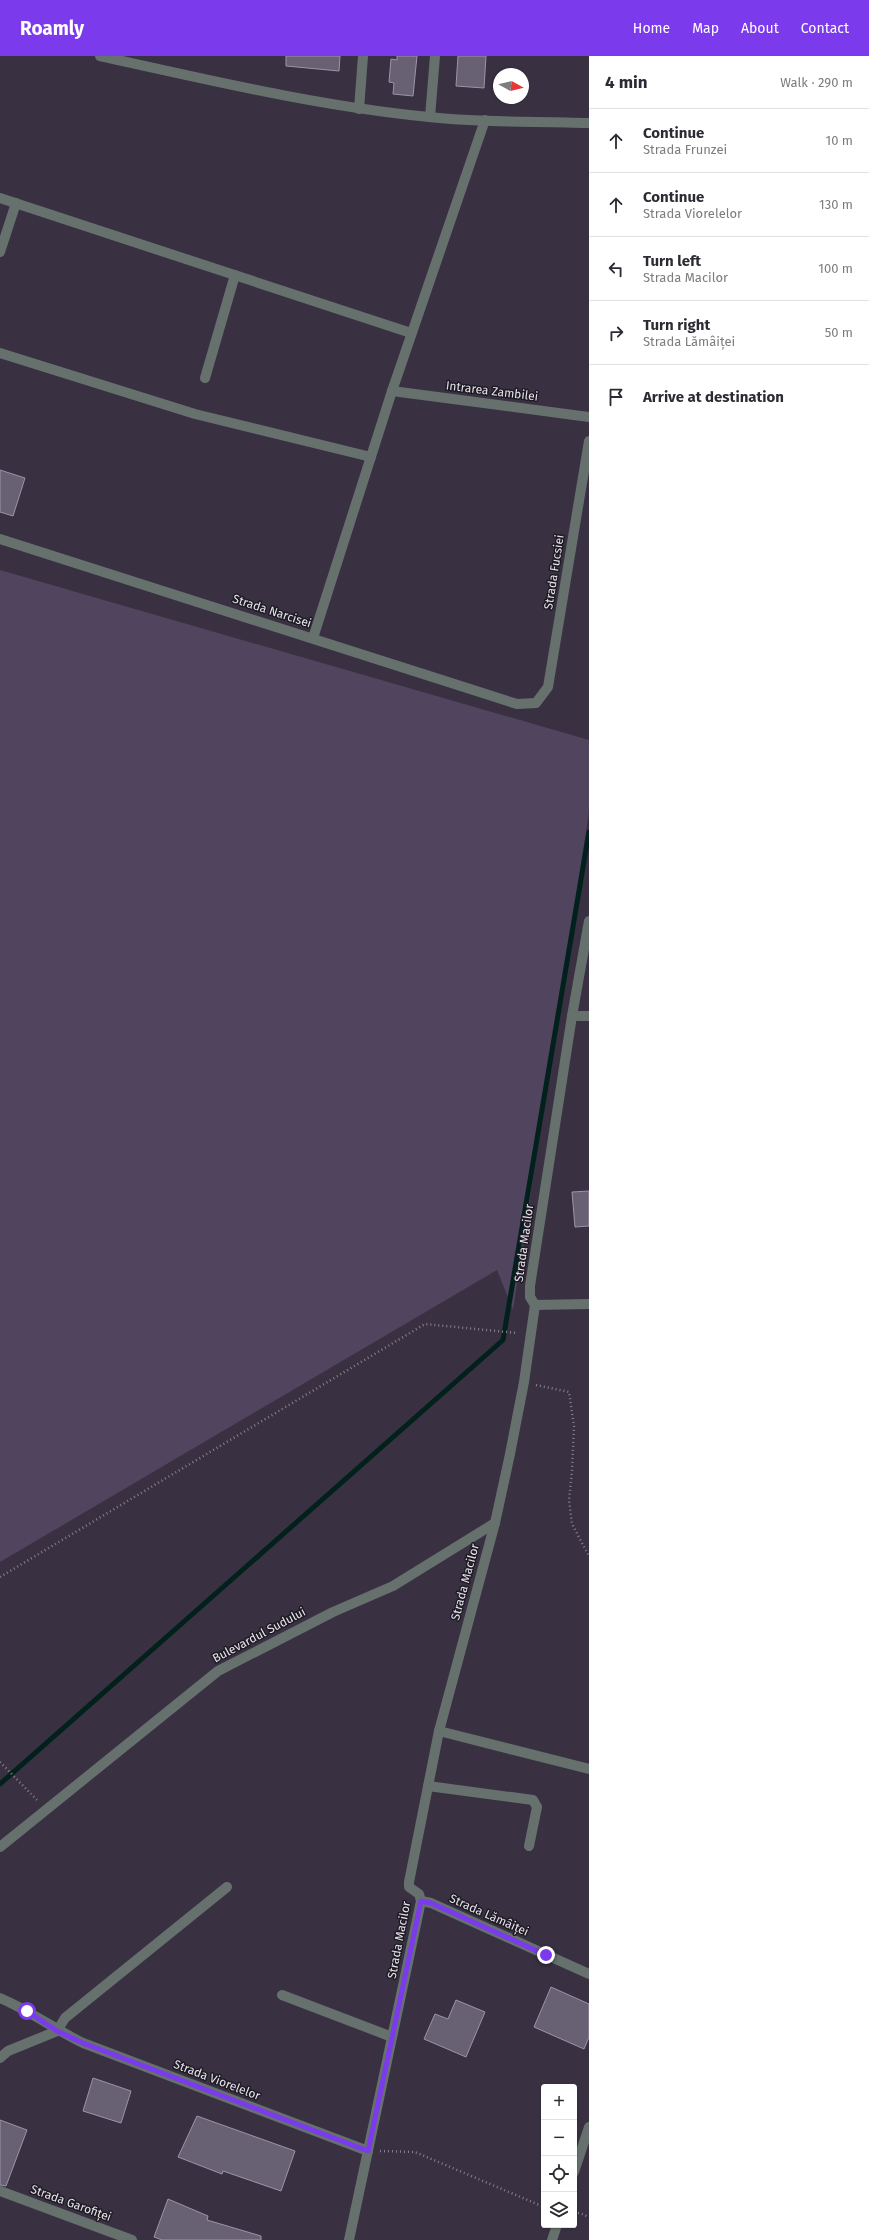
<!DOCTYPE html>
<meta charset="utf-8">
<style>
body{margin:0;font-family:"Fira Sans",sans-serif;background:#f2f2f3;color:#2b2b33}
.controls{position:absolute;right:12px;bottom:12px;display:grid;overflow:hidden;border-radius:4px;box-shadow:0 1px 3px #0004}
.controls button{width:36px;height:36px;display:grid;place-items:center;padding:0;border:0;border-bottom:1px solid #e1e1e2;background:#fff;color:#2b2b33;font:20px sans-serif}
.compass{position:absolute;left:493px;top:12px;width:36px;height:36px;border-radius:50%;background:#fff;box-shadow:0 1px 3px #0004;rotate:98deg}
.stop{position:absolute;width:12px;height:12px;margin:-9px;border:3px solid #7c3aed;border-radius:50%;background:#fff}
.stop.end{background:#7c3aed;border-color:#fff;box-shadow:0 1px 4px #0008}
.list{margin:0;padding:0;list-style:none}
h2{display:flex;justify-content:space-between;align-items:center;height:52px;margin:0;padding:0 16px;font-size:17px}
h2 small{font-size:13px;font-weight:400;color:#7c7c81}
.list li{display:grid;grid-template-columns:26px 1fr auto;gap:12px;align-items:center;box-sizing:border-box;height:64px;padding:0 16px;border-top:1px solid #e1e1e2}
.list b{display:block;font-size:15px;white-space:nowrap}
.list p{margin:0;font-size:13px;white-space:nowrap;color:#7c7c81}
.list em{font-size:13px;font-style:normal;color:#7c7c81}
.icon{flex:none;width:22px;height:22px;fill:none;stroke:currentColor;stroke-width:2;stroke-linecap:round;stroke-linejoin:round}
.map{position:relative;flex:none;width:589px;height:2184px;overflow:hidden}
header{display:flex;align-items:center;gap:24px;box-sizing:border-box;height:56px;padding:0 20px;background:#7c3aed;color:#fff}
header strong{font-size:19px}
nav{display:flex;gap:22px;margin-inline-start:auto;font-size:14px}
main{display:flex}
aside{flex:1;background:#fff}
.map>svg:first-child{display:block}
.green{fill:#50445f}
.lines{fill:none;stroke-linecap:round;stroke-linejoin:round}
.stream{stroke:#02211c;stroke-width:5}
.building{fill:#686073;stroke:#9d94a9}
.path{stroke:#86808e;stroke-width:2.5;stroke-dasharray:1 3;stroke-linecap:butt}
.minor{stroke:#66716e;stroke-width:10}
.route{stroke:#7c3aed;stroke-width:5}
.labels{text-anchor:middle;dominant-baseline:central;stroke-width:3;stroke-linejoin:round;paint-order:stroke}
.street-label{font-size:12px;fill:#e7e2ed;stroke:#1e1b23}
</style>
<header>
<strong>Roamly</strong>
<nav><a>Home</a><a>Map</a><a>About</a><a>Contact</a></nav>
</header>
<main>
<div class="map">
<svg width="589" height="2184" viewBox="0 0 589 2184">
<rect width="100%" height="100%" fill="#393142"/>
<polygon class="green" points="0,514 589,684 589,756 513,1254 497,1214 0,1506"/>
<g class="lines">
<polyline class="stream" points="0,1728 503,1284 589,776"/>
</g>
<g class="building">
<polygon points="286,0 340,0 339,15 286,10"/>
<polygon points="397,0 417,0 413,40 393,38 394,27 389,26 391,3 397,4"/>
<polygon points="458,0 486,0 484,32 456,30"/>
<polygon points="0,414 25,422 13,460 0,456"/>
<polygon points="589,1135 589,1170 575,1171 572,1136"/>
<polygon points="551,1931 589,1948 589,1981 584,1993 534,1971"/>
<polygon points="456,1944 485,1956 466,2001 424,1983 435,1958 448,1963"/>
<polygon points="93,2022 131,2035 121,2067 83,2055"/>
<polygon points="197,2060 295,2095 281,2135 223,2115 222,2118 178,2101"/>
<polygon points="0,2064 27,2074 6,2130 0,2129"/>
<polygon points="168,2143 208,2160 207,2164 261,2180 261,2184 162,2184 154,2181"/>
</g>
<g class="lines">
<g class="path">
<polyline points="536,1329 569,1336 574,1370 572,1415 569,1444 572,1468 589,1500"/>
<polyline points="0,1521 425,1268 517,1277"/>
<polyline points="0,1706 37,1744"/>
<polyline points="380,2095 415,2096 544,2151"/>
<polyline points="574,2157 580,2157 589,2161"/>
</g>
<g class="minor">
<path d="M100 0C209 24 318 50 429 61 482 67 536 65 589 67"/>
<polyline points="359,53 363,0"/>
<polyline points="430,61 435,0"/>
<polyline points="0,142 411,277"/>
<polyline points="0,196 16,147"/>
<polyline points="0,297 195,358 371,401"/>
<polyline points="205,322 235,219"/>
<polyline points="392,335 589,361"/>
<polyline points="0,483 517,648 536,647 548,631 589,385"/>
<polyline points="313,582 392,335 485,64"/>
<polyline points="572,960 589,960"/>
<polyline points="535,1249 589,1248"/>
<polyline points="439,1675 589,1713"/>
<polyline points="428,1730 533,1744 537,1751 529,1790"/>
<polyline points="0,1791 218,1615 333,1556 393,1530 495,1467"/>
<polyline points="421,1845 431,1847 589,1918"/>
<polyline points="282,1939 392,1981"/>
<path d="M0 1942C29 1954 54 1973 83 1987L368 2095"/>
<polyline points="0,2002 8,1995 57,1975 65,1962 227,1831"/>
<polyline points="574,2116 589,2071"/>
<polyline points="0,2135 132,2184"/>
<polyline points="349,2184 421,1845 419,1838 409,1831 409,1826 439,1675 495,1467 510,1398 524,1326 535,1249 530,1241 530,1230 572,960 589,865"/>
<polyline points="552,2184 557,2169"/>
</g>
</g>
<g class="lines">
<polyline class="route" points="27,1955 57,1975 83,1987 368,2095 421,1845 431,1847 546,1899"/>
</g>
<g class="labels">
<g class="street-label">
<text transform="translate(492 335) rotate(7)">Intrarea Zambilei</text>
<text transform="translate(554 516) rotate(-81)">Strada Fucsiei</text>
<text transform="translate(272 555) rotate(18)">Strada Narcisei</text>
<text transform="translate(524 1187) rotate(-82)">Strada Macilor</text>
<text transform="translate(465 1526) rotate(-75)">Strada Macilor</text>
<text transform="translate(259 1579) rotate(-28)">Bulevardul Sudului</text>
<text transform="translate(489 1859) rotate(24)">Strada Lămâiței</text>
<text transform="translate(399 1884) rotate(-79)">Strada Macilor</text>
<text transform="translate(217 2024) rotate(21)">Strada Viorelelor</text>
<text transform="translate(71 2147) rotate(20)">Strada Garofiței</text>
</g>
</g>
</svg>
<div class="controls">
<button>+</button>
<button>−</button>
<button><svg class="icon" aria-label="locate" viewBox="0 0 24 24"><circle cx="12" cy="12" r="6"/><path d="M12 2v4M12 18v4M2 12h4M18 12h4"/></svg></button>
<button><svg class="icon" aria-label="layers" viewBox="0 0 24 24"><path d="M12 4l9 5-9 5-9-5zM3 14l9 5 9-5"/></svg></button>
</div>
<svg class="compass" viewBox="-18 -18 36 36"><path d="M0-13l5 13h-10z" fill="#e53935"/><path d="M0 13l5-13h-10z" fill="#7c7c81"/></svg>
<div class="stop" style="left:27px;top:1955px"></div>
<div class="stop end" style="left:546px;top:1899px"></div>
</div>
<aside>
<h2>4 min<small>Walk · 290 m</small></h2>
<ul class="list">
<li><svg class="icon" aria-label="ahead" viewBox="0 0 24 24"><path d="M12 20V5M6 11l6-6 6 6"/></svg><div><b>Continue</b><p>Strada Frunzei</p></div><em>10 m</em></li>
<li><svg class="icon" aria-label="ahead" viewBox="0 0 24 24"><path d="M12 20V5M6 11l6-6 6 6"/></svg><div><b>Continue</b><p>Strada Viorelelor</p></div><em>130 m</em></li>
<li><svg class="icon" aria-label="left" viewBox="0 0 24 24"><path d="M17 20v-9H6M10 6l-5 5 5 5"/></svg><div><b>Turn left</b><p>Strada Macilor</p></div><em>100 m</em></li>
<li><svg class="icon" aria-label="right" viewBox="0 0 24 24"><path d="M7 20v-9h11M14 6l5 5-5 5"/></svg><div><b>Turn right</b><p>Strada Lămâiței</p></div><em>50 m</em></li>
<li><svg class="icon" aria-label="arrive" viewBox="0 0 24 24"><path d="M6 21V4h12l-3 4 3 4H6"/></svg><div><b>Arrive at destination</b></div></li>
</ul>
</aside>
</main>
